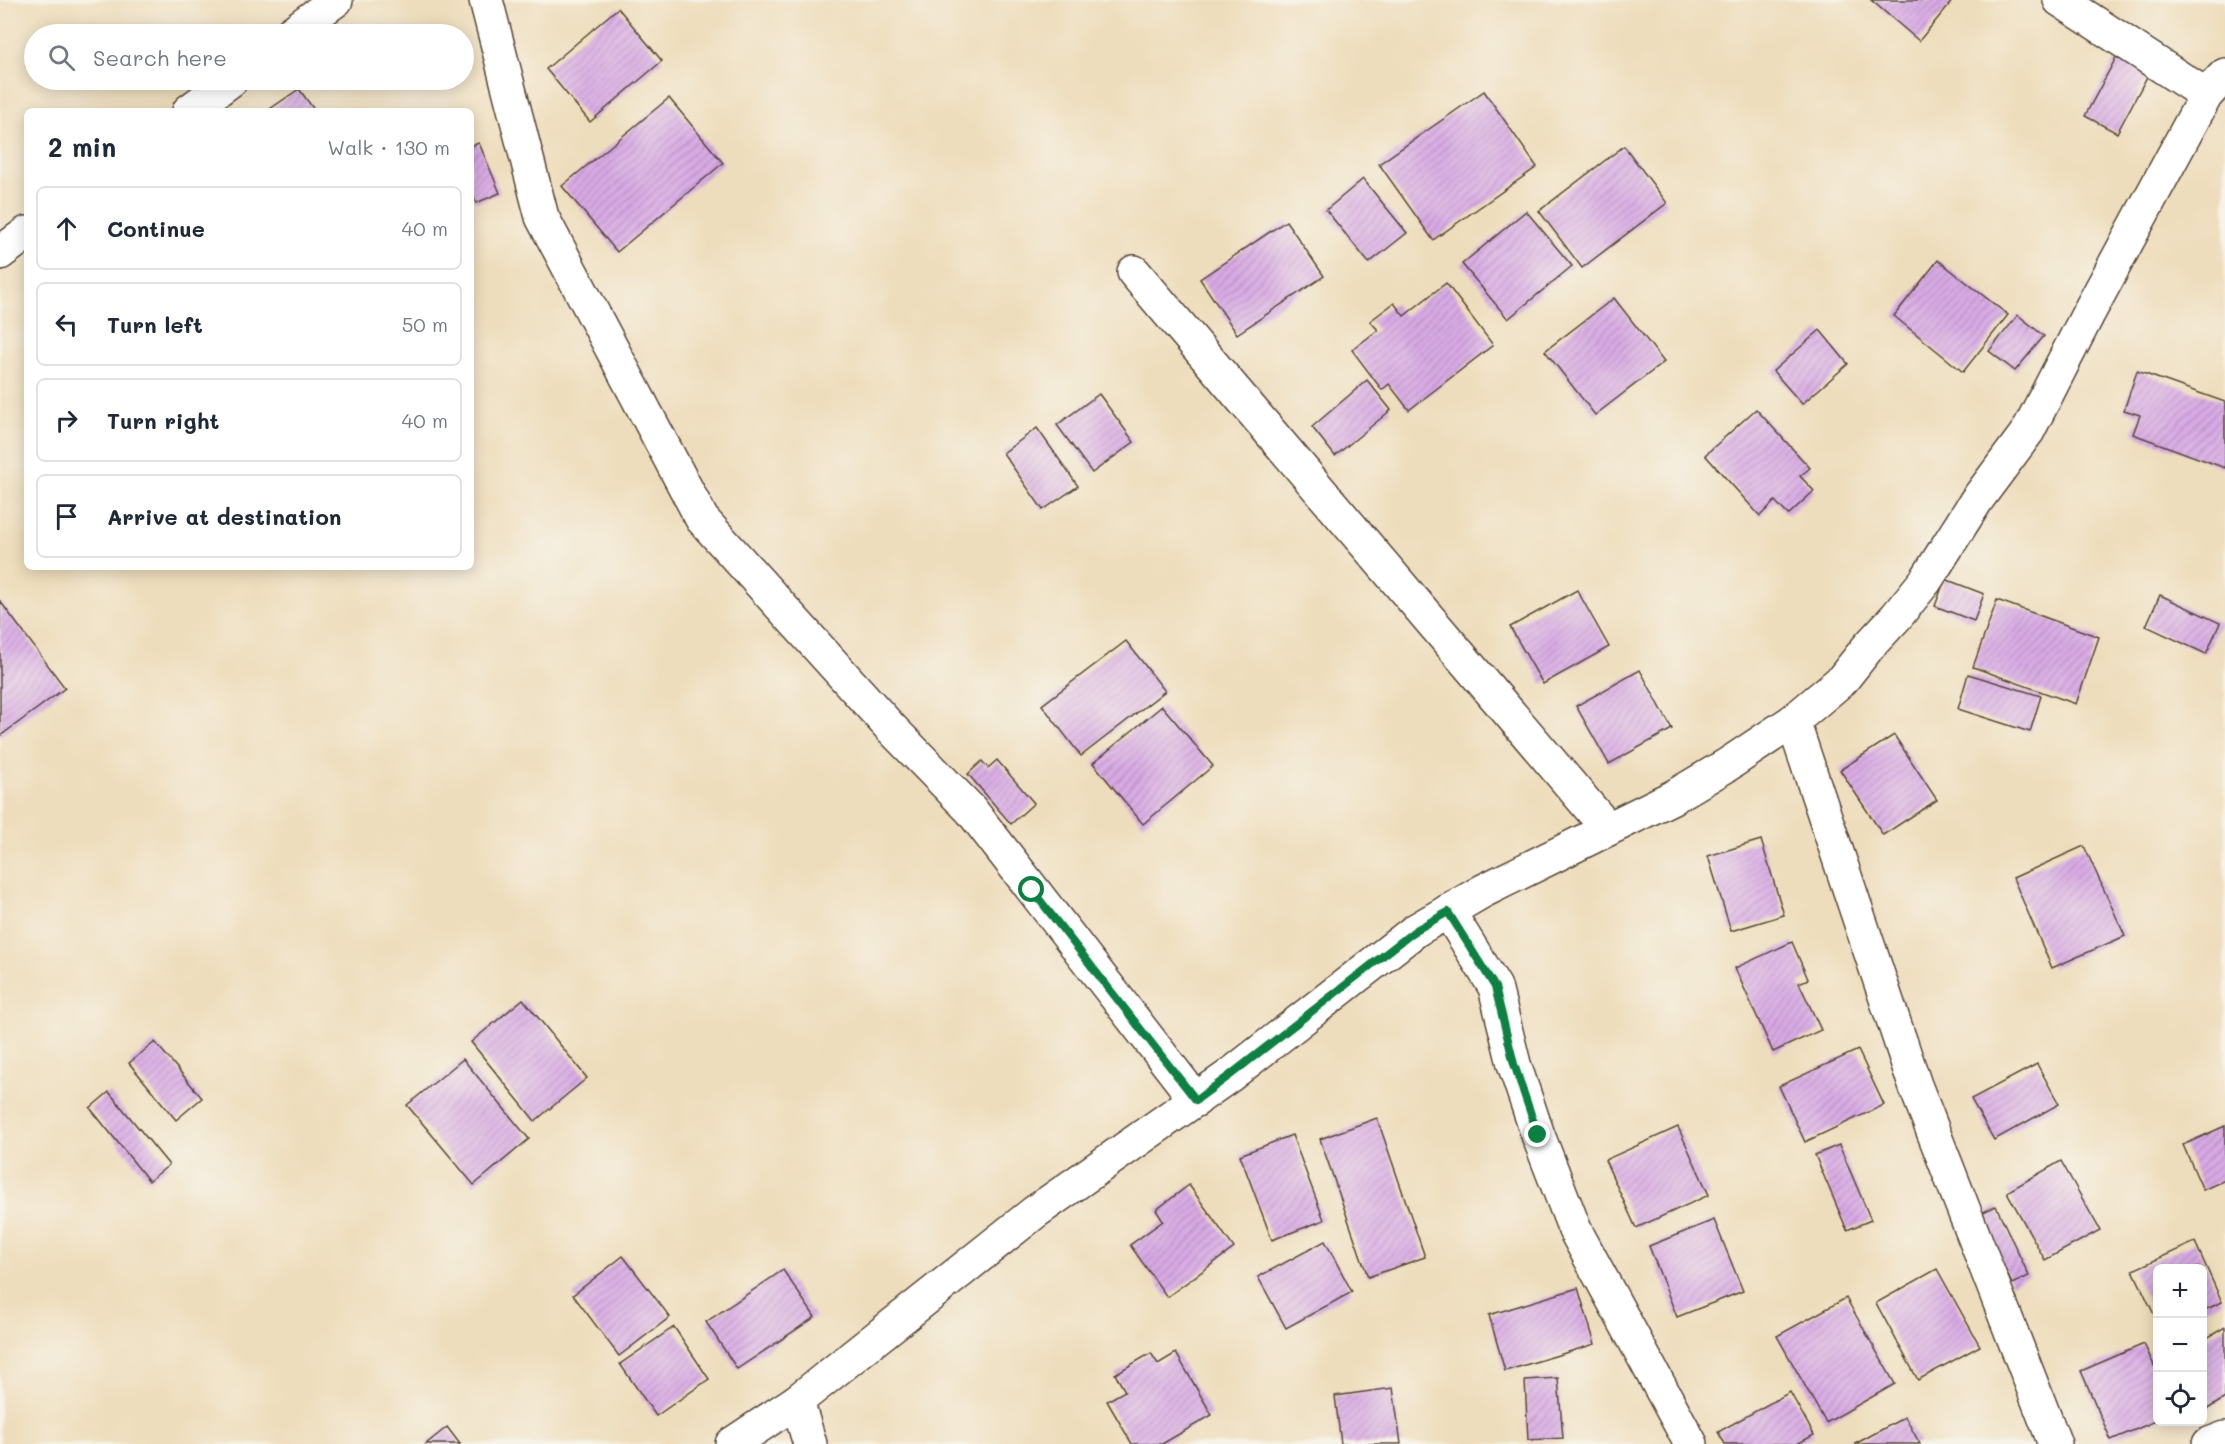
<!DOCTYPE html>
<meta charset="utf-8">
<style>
body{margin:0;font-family:Mali,sans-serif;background:#f6f6f7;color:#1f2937}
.controls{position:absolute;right:18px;bottom:18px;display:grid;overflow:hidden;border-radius:9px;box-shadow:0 3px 15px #0003}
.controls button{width:54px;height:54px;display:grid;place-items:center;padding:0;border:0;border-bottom:2px solid #e0e1e3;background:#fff;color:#1f2937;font:30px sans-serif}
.stop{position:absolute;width:18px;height:18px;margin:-14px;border:4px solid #0b8043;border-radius:50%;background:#fff}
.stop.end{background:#0b8043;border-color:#fff;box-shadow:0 2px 6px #0008}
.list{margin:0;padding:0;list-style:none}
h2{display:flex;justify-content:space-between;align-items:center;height:78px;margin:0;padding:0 24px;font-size:26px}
h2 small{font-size:20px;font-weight:400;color:#747a83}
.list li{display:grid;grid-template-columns:39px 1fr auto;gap:18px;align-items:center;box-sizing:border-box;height:84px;margin:0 12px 12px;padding:0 12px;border:2px solid #e0e1e3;border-radius:9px}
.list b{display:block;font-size:22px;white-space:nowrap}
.list em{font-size:20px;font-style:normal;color:#747a83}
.icon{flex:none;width:33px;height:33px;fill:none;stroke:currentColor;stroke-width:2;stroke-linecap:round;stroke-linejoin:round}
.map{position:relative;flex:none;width:2225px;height:1444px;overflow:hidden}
.search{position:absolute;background:#fff;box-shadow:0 3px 15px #0003;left:24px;top:24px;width:450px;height:66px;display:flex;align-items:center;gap:15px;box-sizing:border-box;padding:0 21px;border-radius:33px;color:#747a83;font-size:22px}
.panel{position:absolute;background:#fff;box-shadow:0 3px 15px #0003;left:24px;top:108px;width:450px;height:462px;border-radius:9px}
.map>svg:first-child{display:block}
.building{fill:url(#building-hatch)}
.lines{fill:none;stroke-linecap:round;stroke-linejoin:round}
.minor-casing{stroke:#564536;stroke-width:36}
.minor{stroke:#fff;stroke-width:33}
.route{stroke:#0b8043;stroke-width:8}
</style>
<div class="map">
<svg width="2225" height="1444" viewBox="0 0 2225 1444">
<defs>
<pattern id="building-hatch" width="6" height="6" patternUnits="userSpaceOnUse" patternTransform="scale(1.5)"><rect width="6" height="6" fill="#d9abe6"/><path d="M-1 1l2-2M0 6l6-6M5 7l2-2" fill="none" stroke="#b18bba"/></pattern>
</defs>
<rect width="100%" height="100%" fill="#f7f3e8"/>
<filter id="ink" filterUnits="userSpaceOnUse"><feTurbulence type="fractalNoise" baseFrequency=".0167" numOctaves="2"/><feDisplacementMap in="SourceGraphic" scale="12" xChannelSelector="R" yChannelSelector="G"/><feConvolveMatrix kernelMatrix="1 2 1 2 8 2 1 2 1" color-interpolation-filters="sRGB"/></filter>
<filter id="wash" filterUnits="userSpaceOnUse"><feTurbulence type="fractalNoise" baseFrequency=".008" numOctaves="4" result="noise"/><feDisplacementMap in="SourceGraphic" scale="24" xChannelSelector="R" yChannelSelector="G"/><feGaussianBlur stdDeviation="1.35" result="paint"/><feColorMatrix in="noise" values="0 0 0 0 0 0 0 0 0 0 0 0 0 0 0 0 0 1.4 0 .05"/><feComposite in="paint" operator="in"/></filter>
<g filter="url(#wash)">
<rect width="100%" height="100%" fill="#eeddbc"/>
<g id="blocks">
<g class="building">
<polygon points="1871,0 1953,0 1919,41"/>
<polygon points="618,8 662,61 590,122 546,69"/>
<polygon points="2118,54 2150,71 2117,133 2085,116"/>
<polygon points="299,89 315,111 267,111"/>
<polygon points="1484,91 1537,167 1433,240 1379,164"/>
<polygon points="669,98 723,163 617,252 562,186"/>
<polygon points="479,143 500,193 476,203 471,191 471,146"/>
<polygon points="1624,146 1667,203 1582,268 1539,211"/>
<polygon points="1363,179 1407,233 1369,263 1326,210"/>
<polygon points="1526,211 1572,266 1508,319 1462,264"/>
<polygon points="1286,221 1324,276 1237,334 1200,279"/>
<polygon points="1938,260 2008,315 1963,372 1894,316"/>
<polygon points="1446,283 1493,345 1409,410 1389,384 1382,390 1352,350 1378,330 1370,321 1394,303 1404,316"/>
<polygon points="1614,298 1664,362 1595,415 1545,351"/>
<polygon points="2018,315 2044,336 2015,371 1989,351"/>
<polygon points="1820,330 1848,364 1802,404 1773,371"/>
<polygon points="2137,371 2225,402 2225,468 2133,434 2140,415 2124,410"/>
<polygon points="1367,380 1391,410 1335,456 1312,427"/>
<polygon points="1099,394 1134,442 1092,473 1057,425"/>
<polygon points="1756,409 1810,468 1800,476 1814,491 1788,515 1775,501 1760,516 1705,455"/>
<polygon points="1037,428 1078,486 1043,510 1003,453"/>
<polygon points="1945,579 1984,594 1974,621 1935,606"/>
<polygon points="1577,590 1609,647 1543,684 1510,627"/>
<polygon points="2160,595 2220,623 2206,654 2146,626"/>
<polygon points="1997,600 2099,637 2076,704 1973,667"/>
<polygon points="0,601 65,688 0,736"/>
<polygon points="1126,641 1165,691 1081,756 1042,705"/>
<polygon points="1640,670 1672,729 1609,764 1576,706"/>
<polygon points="1968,674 2041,696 2030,732 1958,709"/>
<polygon points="1162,706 1213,766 1143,824 1093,763"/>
<polygon points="1894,735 1937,800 1883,835 1840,770"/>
<polygon points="997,760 1034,803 1011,824 968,774 982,761 988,768"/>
<polygon points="1761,840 1784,915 1731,931 1708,856"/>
<polygon points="2084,846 2125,936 2052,968 2013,878"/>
<polygon points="1792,942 1808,979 1799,983 1821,1030 1773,1052 1735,968"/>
<polygon points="523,999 587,1078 535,1121 471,1042"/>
<polygon points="155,1042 202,1098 176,1120 129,1063"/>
<polygon points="1858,1050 1884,1105 1805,1142 1779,1086"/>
<polygon points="463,1059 529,1139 474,1185 407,1105"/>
<polygon points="2037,1064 2059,1104 1994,1140 1971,1099"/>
<polygon points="109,1092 169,1165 149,1181 90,1108"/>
<polygon points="1377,1118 1425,1257 1368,1277 1320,1139"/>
<polygon points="2225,1126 2225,1180 2203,1190 2183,1145"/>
<polygon points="1678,1127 1709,1195 1636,1228 1605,1160"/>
<polygon points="1292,1135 1324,1220 1272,1240 1240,1155"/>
<polygon points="1839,1145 1871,1220 1847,1230 1815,1155"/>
<polygon points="2061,1161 2100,1230 2045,1260 2007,1192"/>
<polygon points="1189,1185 1234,1248 1167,1297 1130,1245 1163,1221 1156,1210"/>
<polygon points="1996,1206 2029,1276 2012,1284 1979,1214"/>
<polygon points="1714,1220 1743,1291 1677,1317 1649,1246"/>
<polygon points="1325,1241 1352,1292 1286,1328 1258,1277"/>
<polygon points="2195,1242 2222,1302 2202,1311 2202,1268 2158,1268 2158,1323 2133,1270"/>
<polygon points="623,1256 670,1317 619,1356 573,1295"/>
<polygon points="1937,1269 1980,1346 1918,1380 1876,1303"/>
<polygon points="783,1270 815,1317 737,1369 706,1322"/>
<polygon points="1578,1288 1595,1344 1505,1371 1489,1315"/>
<polygon points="1846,1298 1895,1384 1826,1423 1777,1336"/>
<polygon points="674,1327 709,1379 656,1416 620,1364"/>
<polygon points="2225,1327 2225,1398 2206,1410 2202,1404 2202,1341"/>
<polygon points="2144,1344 2158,1374 2158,1420 2111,1440 2081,1371"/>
<polygon points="1151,1353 1158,1364 1176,1353 1212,1415 1162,1444 1132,1444 1107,1401 1125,1391 1115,1374"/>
<polygon points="1558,1378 1563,1438 1528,1440 1525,1380"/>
<polygon points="1393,1388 1401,1444 1341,1444 1335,1396"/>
<polygon points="1790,1392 1814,1435 1797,1444 1725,1444 1718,1432"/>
<polygon points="1905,1417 1920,1444 1855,1444"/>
<polygon points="447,1427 460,1444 426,1444"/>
</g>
</g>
</g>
<g filter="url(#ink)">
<use href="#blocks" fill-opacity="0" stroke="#564536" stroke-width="1.5"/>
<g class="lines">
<defs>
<g id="minor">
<polyline points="486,0 542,217 702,519 890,727 971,810 1196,1100"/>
<polyline points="2060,0 2206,95"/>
<polyline points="290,34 336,0"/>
<polyline points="189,111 231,80"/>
<polyline points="0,253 27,233"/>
<polyline points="1134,272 1608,829"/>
<polyline points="1793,721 1915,1085 2055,1444"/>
<polyline points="1448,911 1495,987 1514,1064 1538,1135 1575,1230 1691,1444"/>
<polyline points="797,1401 810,1444"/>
<polyline points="732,1444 797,1401 1035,1212 1229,1076 1416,930 1483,891 1673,797 1727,765 1793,721 1842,680 1869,646 1896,617 1926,580 1976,501 2028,431 2088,314 2206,95 2225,75"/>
<polyline points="2209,1444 2225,1438"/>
</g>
</defs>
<use href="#minor" class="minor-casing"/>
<use href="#minor" class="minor"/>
</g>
</g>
<g class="lines" filter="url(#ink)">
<polyline class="route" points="1032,890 1196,1100 1229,1076 1416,930 1448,912 1495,987 1514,1064 1538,1135"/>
</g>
</svg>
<div class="controls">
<button>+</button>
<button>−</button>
<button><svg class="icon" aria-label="locate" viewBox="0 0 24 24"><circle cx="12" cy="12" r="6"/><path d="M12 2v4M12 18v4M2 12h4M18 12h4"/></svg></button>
</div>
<div class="stop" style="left:1032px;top:890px"></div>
<div class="stop end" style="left:1538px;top:1135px"></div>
<div class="search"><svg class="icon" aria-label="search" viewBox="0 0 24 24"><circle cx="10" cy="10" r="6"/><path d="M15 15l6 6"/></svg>Search here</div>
<section class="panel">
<h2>2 min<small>Walk · 130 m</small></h2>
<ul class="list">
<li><svg class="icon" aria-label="ahead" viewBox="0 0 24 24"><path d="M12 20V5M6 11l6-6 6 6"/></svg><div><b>Continue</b></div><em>40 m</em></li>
<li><svg class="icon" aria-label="left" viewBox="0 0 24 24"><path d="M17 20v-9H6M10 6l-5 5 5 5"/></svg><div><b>Turn left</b></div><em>50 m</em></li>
<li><svg class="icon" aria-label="right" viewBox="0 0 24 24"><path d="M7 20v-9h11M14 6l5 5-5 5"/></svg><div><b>Turn right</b></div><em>40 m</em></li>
<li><svg class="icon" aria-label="arrive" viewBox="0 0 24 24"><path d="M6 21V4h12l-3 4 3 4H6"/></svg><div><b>Arrive at destination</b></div></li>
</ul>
</section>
</div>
